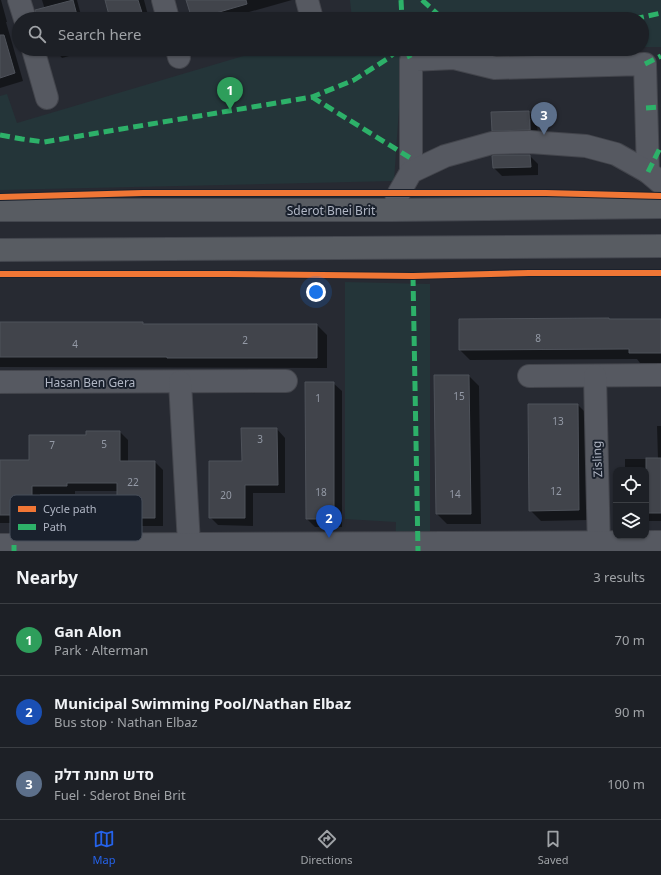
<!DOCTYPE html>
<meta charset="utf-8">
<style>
body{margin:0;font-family:"Noto Sans",Heebo,sans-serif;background:#2a2d32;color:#f1f3f6}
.controls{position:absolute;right:12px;bottom:12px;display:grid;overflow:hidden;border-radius:8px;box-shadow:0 1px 3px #0004}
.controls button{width:36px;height:36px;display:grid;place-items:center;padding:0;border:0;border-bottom:1px solid #3b3e43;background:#1d2026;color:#f1f3f6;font:20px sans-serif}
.you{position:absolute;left:316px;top:292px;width:14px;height:14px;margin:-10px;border:3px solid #fff;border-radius:50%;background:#1a73e8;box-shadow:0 0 0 6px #1a73e833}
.badge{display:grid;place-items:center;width:26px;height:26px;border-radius:50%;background:#2563eb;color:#fff;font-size:13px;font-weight:700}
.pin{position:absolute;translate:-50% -33px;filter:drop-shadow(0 1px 2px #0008)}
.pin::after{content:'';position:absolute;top:21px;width:14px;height:12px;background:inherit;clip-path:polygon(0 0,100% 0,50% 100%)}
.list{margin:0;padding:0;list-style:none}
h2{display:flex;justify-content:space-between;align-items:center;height:52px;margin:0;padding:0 16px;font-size:17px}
h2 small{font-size:13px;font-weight:400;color:#a0a3a7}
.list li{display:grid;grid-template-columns:26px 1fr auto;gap:12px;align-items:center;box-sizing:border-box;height:72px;padding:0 16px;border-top:1px solid #3b3e43}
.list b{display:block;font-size:15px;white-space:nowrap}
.list p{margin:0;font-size:13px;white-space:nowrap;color:#a0a3a7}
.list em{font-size:13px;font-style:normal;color:#a0a3a7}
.icon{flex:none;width:22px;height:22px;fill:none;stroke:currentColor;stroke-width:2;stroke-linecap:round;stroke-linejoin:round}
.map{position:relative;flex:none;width:661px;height:551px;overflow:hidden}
.search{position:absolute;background:#1d2026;box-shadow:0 1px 3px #0004;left:12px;right:12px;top:12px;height:44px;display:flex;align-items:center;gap:10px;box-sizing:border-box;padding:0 14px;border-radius:22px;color:#a0a3a7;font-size:15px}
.sheet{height:268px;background:#1d2026}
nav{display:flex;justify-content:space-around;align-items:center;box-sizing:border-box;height:56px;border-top:1px solid #3b3e43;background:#1d2026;font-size:11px;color:#a0a3a7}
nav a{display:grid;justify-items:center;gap:2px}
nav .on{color:#2563eb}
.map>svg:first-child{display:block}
.green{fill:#243539}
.shadow{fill:#0007;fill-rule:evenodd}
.building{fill:#41444b;stroke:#4e525a}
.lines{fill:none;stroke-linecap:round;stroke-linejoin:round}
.minor-casing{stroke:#43454c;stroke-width:24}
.major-casing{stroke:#44474f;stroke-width:24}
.minor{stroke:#565961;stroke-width:22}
.major{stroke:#585c62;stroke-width:22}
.quiet{stroke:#2db169;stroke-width:5;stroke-dasharray:10 5;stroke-linecap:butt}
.cycleway-casing{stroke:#1a212d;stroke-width:8}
.cycleway{stroke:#f07635;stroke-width:6}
.labels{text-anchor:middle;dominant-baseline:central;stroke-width:4;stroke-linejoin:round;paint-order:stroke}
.number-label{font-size:10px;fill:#949aa6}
.street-label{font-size:12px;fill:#b0b6c4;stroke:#1a212d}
.key{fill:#1a212d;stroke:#474e5a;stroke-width:1}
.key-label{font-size:11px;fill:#b0b6c4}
</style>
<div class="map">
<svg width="661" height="551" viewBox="0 0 661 551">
<rect width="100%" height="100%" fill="#272a32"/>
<g class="green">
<polygon points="350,0 661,0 661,47 642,47 642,19 352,19"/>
<polygon points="267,49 453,49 403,50 394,181 0,190 0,96 7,94 17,123"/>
<polygon points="345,282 430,284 430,551 395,551 396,522 345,519"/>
</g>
<g class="shadow">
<polygon points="0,0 1,0 7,22 6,22 23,81 0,88"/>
<polygon points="42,0 77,0 82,19 48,19"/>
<polygon points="106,0 144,0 149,19 111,19"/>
<polygon points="187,0 292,0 242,14 242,16 230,19 193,19"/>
<polygon points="56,49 90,49 90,50 62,58 57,52"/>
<path d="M529 112 537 120 538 137 501 138 493 130ZM529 119H531V134L529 135Z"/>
<polygon points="530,156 538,164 538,175 502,176 494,168"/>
<polygon points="610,320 661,320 661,363 640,363 637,359 470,360 460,350"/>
<polygon points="0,323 143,323 145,325 317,325 327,335 327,368 0,367"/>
<polygon points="469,376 479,386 481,524 447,524 437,514"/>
<polygon points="333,383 342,391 342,527 315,527 307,519"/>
<polygon points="578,405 588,415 589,520 541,521 530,510"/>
<polygon points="657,426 661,426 661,521 646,521 646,470 625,470 625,459 658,459"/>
<polygon points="277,429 285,438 285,493 253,493 253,526 218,525 210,517 243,462"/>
<polygon points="120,432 128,440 128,462 155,462 163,470 163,526 126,526 118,517 118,491 75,491 75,494 40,494 40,523 0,523 0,461 30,461 87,436"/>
</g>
<g class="building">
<polygon points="73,0 78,19 37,19 35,10"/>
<polygon points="105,0 138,0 144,19 110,19"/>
<polygon points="186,0 246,0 247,4 195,19 192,19"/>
<polygon points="0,35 4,35 15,73 0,78"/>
<polygon points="529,111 530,130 492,131 491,112"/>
<polygon points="494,155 530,155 531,167 493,168 492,156"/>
<polygon points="609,318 609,319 661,319 661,353 629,353 629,349 459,350 459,319"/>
<polygon points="0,322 143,322 143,324 317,324 317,358 167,358 167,357 0,357"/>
<polygon points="434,375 469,375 471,514 436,514"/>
<polygon points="305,382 334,382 334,519 306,519"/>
<polygon points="528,404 578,404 579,510 529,511"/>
<polygon points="241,428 277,428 278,485 245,485 245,518 209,518 209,461 242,461"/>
<polygon points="86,431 120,431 120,461 155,461 155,518 117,518 117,483 67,483 67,486 32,486 32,515 0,515 0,460 29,460 29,435 86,435"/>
<rect x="646" y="458" width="15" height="55"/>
</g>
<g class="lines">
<defs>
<g id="minor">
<polyline points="19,0 25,19"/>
<polyline points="163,0 168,19"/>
<polyline points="307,0 312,19"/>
<polyline points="33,49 47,98"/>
<polyline points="177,49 179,57"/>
<polyline points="411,172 411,60 454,58 495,68 645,64 648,172"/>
<polyline points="393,210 399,193 411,172 445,156 492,143 530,142 586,146 616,154 648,172 661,183"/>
<polyline points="529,376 661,375"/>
<polyline points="595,376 599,551"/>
<polyline points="0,382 286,381"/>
<polyline points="180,382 189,544"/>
<polyline points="0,545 661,542"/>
</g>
<g id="major">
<polyline points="0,210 393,210 661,207"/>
<polyline points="0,250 661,246"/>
</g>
</defs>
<use href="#minor" class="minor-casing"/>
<use href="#major" class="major-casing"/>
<use href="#minor" class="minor"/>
<use href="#major" class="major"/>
<g class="quiet">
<polyline points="401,0 402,19"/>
<polyline points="422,0 443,19"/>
<polyline points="634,19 661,13"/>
<polyline points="406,49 411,60"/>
<polyline points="645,64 661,56"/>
<polyline points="312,97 412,159"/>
<polyline points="646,108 661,107"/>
<polyline points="0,135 22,139 44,142 312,97 354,80 387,59 399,49"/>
<polyline points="648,172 661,146"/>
<polyline points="413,276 418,551"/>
<polyline points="14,551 14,545"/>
</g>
<defs>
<g id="cycleway">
<polyline points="0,197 143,193 546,193 661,196"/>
<polyline points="0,274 227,274 413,276 529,273 661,273"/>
</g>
</defs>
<use href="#cycleway" class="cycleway-casing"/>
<use href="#cycleway" class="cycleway"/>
</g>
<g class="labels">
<g class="number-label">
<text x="538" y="338">8</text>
<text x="245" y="340">2</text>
<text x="75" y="344">4</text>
<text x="459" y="396">15</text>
<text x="318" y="398">1</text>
<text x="558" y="421">13</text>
<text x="260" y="439">3</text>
<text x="104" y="444">5</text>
<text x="52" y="445">7</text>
<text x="133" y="482">22</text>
<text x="556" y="491">12</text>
<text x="321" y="492">18</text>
<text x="455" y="494">14</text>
<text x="226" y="495">20</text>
</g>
<g class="street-label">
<text x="331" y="210">Sderot Bnei Brit</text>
<text x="90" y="382">Hasan Ben Gera</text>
<text transform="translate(597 459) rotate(-92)">Zisling</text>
</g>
</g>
<rect x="10" y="495" width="132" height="46" rx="6" class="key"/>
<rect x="18" y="506" width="18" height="6" fill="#f07635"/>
<rect x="18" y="524" width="18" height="6" fill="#2db169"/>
<g class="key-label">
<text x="43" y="513">Cycle path</text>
<text x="43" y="531">Path</text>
</g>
</svg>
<div class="controls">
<button><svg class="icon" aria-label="locate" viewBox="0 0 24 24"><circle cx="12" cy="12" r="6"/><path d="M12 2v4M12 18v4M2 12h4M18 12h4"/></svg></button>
<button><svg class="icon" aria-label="layers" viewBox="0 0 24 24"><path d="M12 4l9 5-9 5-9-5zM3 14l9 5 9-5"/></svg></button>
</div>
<div class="you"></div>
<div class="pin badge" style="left:230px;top:110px;background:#2e9e5b">1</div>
<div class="pin badge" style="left:329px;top:538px;background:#1a4fb4">2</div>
<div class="pin badge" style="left:544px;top:135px;background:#5c6f8a">3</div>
<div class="search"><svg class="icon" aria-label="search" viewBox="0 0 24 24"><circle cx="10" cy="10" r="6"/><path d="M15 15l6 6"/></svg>Search here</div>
</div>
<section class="sheet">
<h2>Nearby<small>3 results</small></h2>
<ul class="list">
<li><span class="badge" style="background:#2e9e5b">1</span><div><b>Gan Alon</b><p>Park · Alterman</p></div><em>70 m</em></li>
<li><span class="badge" style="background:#1a4fb4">2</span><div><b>Municipal Swimming Pool/Nathan Elbaz</b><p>Bus stop · Nathan Elbaz</p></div><em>90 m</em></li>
<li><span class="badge" style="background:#5c6f8a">3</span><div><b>סדש תחנת דלק</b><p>Fuel · Sderot Bnei Brit</p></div><em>100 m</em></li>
</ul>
</section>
<nav>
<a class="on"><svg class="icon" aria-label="map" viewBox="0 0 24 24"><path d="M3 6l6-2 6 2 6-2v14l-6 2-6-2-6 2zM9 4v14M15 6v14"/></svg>Map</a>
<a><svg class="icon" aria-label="directions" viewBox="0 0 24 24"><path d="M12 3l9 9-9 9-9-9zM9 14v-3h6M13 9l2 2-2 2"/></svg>Directions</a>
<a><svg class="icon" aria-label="saved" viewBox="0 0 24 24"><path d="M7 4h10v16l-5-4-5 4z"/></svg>Saved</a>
</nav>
